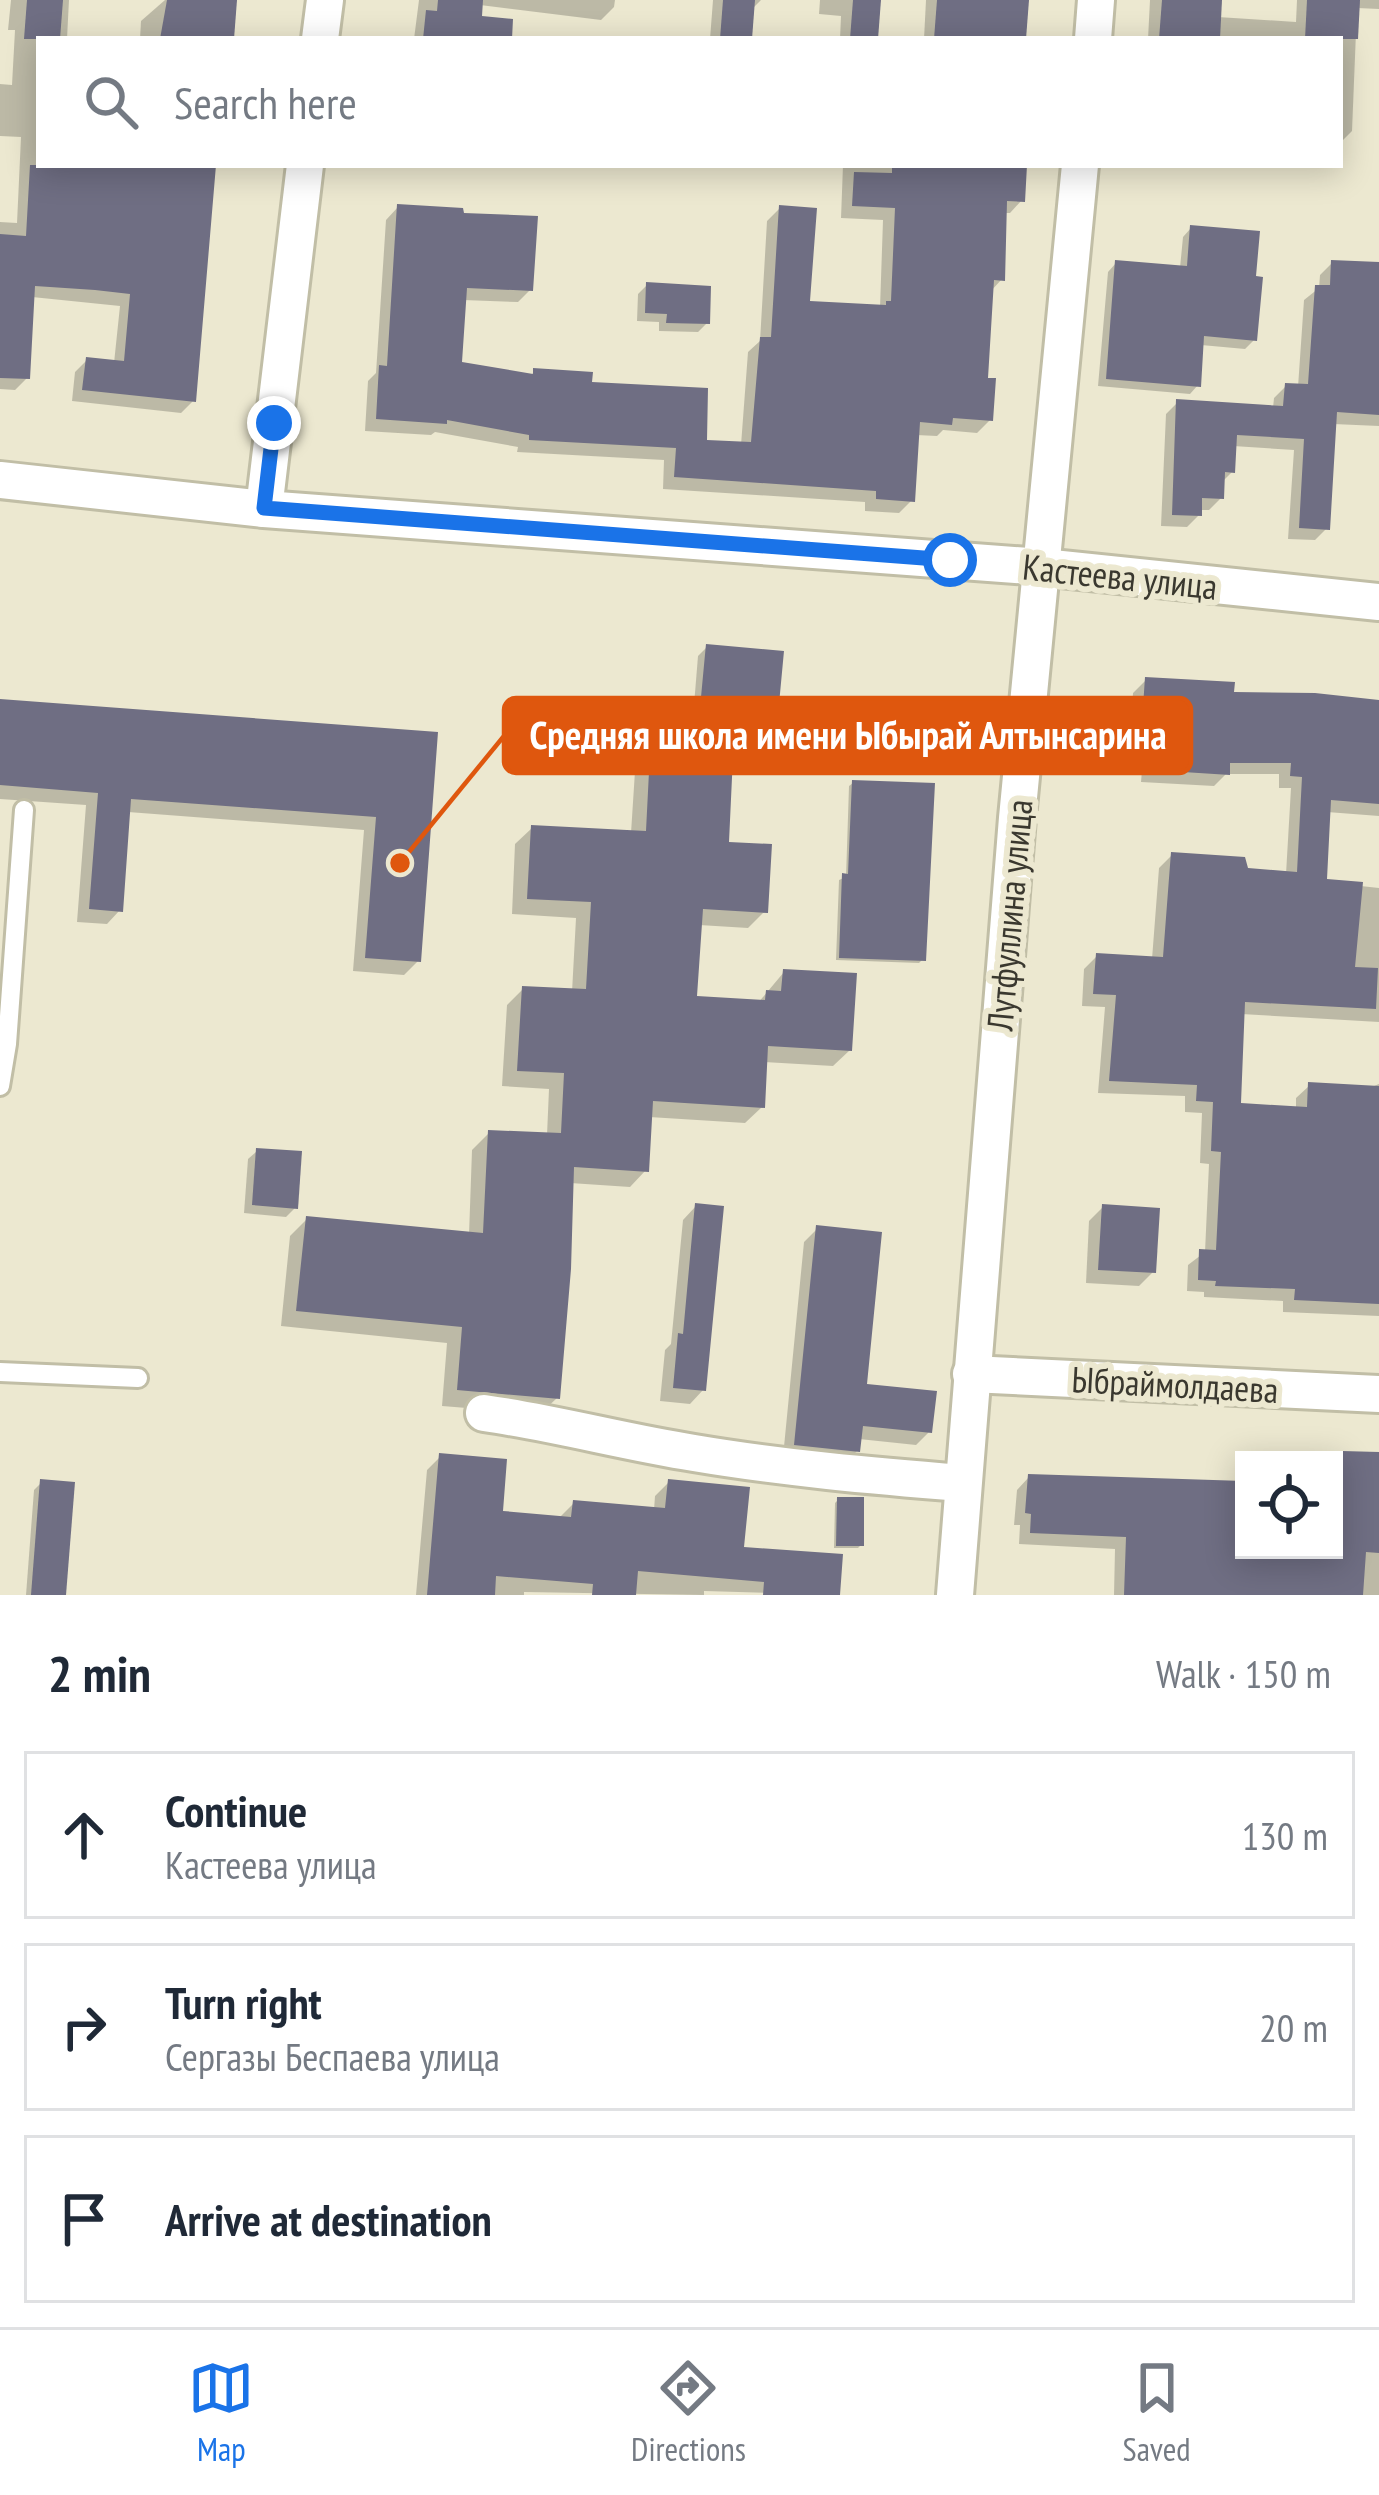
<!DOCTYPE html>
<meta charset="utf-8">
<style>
body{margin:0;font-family:"PT Sans Narrow",sans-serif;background:#f6f6f7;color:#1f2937}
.controls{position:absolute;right:36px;bottom:36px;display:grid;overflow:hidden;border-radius:0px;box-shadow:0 6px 30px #0003}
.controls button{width:108px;height:108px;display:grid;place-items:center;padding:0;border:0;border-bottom:3px solid #e0e1e3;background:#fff;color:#1f2937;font:60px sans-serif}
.stop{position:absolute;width:36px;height:36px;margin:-27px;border:9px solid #1a73e8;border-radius:50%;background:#fff}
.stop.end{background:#1a73e8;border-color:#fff;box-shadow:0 3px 12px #0008}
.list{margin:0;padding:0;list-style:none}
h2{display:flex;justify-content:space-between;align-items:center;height:156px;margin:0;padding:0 48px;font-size:51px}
h2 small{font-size:39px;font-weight:400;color:#747a83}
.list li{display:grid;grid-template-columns:78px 1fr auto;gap:36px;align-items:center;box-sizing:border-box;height:168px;margin:0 24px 24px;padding:0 24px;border:3px solid #e0e1e3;border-radius:0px}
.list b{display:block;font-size:45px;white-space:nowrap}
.list p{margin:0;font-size:39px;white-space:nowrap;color:#747a83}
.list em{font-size:39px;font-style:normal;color:#747a83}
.icon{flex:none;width:66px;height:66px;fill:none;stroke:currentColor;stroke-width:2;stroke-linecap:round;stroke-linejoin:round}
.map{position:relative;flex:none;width:1379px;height:1595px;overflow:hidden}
.search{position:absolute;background:#fff;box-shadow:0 6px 30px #0003;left:36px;right:36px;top:36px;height:132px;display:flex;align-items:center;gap:30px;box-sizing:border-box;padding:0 42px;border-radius:0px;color:#747a83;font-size:45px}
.sheet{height:732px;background:#fff}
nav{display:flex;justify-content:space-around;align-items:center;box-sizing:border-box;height:168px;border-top:3px solid #e0e1e3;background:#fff;font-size:33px;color:#747a83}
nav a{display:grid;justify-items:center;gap:6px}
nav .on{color:#1a73e8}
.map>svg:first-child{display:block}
.shadow{fill:#0003}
.building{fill:#6f6e83}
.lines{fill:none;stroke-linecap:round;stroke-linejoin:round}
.service-casing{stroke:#c1bea6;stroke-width:24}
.minor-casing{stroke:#c1bea6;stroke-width:42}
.service{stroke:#fff;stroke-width:18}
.minor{stroke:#fff;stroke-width:36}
.route{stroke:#1a73e8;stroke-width:15}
.labels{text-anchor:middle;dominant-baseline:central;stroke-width:12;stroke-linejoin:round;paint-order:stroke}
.street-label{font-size:36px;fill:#3a382f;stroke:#ece8d0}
.leader{fill:none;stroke:#df570e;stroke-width:4.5}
.callout-dot{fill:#df570e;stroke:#ece8d0;stroke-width:4.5}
.callout{fill:#df570e;stroke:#df570e;stroke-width:4.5}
.callout-label{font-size:39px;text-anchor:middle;font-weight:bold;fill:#fff}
</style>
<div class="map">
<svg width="1379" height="1595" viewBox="0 0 1379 1595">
<rect width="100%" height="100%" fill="#ece8d0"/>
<g class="shadow">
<polygon points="11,0 69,0 67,39 39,39 39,165 212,165 193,401 181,413 72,401 75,372 87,360 114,363 120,306 32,297 27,378 15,390 0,389 0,222 17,223 21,137 0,136 0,84 12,85 15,30 8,30"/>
<polygon points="165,0 202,0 231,39 140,39 141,21"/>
<polygon points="419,0 615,0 614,7 601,20 480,5 477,39 414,39"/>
<polygon points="713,0 761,0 751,10 749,39 710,39"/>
<polygon points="820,0 878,0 875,39 840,39 841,16 819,14"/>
<polygon points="926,0 1021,0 1023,39 924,39"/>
<polygon points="1150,0 1219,0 1218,17 1296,22 1297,0 1379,0 1379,9 1357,8 1352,131 1340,143 1340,39 1148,39"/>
<polygon points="843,165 1024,165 1022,200 1010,213 1004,213 1002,279 990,292 985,380 990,420 977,433 943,430 937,436 916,435 912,500 899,513 865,511 865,502 663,489 664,460 517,452 518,447 435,432 431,435 365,431 368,381 376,373 386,220 398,207 530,290 518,302 463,300 459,364 529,377 535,371 589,385 704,443 741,445 748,352 760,341 767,221 780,208 807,304 880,308 883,220 841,218"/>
<polygon points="1191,228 1254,340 1245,349 1201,345 1198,385 1190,394 1098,386 1108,272 1116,263 1180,268 1183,237"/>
<polygon points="1332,263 1379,265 1379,426 1333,424 1327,528 1315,540 1288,539 1294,450 1233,446 1232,472 1222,482 1221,498 1209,510 1199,510 1199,515 1187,527 1161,526 1166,414 1178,402 1273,408 1274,398 1286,386 1298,387 1304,300 1319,288 1320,275"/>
<polygon points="647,285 707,323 698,332 659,331 659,322 637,321 638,294"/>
<polygon points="707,647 776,703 768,712 694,705 698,656"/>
<polygon points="1146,680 1231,695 1379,701 1379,816 1327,812 1324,882 1379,888 1379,1022 1241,1014 1237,1106 1296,1110 1296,1098 1309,1086 1369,1088 1379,1084 1379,1316 1283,1312 1283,1301 1204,1297 1204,1292 1187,1291 1188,1265 1205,1252 1209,1164 1200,1163 1202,1113 1185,1112 1185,1096 1098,1093 1105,1007 1082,1006 1084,969 1097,956 1152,959 1159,868 1172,855 1245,870 1286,874 1291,788 1279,788 1279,774 1226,774 1214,786 1141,782 1142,770 1129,764 1133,693"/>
<polygon points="0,702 435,735 418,961 404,975 353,971 364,830 128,812 120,910 107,924 77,922 86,805 0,799"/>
<polygon points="651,755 725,844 765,911 748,928 699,925 694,999 758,1003 784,972 850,1050 833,1066 764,1062 762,1107 745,1123 649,1117 646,1170 630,1187 570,1183 557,1398 540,1414 442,1406 447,1343 281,1326 290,1236 307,1219 469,1235 472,1150 489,1133 547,1135 549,1089 502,1086 507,1005 523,989 572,992 576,918 512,914 515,844 532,828 631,833 635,771"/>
<polygon points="853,783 923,959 919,963 836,960 839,880 846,877 849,786"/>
<polygon points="257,1151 295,1208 286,1217 244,1213 248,1159"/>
<polygon points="696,1206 703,1390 690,1404 660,1401 665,1350 671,1344 683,1220"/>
<polygon points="1103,1207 1153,1272 1139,1286 1086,1283 1089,1221"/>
<polygon points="817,1229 864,1386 929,1432 916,1445 859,1439 858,1450 845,1463 783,1457 804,1242"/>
<polygon points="1343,1454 1379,1455 1379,1595 1114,1595 1115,1549 1019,1544 1020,1525 1014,1525 1017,1490 1029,1477 1244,1484 1244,1550 1334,1550 1334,1463"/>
<polygon points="441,1456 500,1514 558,1519 574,1503 654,1510 655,1496 669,1482 741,1550 837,1595 704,1591 704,1595 524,1592 524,1595 416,1595 427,1470"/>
<polygon points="41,1483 63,1595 26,1595 34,1490"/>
<polygon points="838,1500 861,1545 858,1548 834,1548 835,1503"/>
</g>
<g class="building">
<polygon points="27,0 63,0 60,39 24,39"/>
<polygon points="167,0 237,0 234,39 160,39"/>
<polygon points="438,0 483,0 482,16 513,19 512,39 423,39 426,10 437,11"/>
<polygon points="723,0 755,0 752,39 720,39"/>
<polygon points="853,0 881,0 878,39 850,39"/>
<polygon points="937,0 1029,0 1026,39 934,39"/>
<polygon points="1162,0 1222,0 1220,39 1159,39"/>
<polygon points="1307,0 1360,0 1358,39 1305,39"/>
<polygon points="30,165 216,165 196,402 82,390 86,357 124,361 130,294 95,290 35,286 30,379 0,378 0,234 26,236"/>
<polygon points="892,165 1027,165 1025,202 1007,201 1005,281 994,280 988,378 996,378 993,421 953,418 952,425 920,422 915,502 876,499 876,491 674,477 676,448 529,440 529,435 447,420 447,424 376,419 379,365 387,366 397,204 463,208 464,213 538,216 533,291 467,288 462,362 533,374 533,368 593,372 592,382 708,388 707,440 751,442 760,337 771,337 779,205 817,208 810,301 886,305 886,301 891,301 895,208 852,206 854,172 892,173"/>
<polygon points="1190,225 1260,231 1256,276 1263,277 1257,341 1204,336 1201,387 1106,379 1115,260 1187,266"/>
<polygon points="1331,260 1379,262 1379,415 1337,412 1330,530 1299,528 1304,439 1237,435 1235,473 1225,472 1224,499 1202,498 1202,516 1172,515 1176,399 1283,406 1285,383 1308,384 1315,285 1330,285"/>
<polygon points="646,282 711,286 710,324 666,323 667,314 645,313"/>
<polygon points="706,644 784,651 779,704 701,697"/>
<polygon points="1145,677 1235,682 1234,692 1315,693 1379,700 1379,804 1331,800 1327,879 1363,882 1355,967 1378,968 1376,1009 1245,1002 1241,1103 1307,1107 1308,1082 1379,1086 1379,1304 1294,1300 1295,1289 1215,1286 1216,1281 1198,1280 1199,1249 1216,1250 1221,1152 1211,1151 1213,1102 1196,1101 1197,1085 1109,1081 1116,995 1093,994 1096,953 1163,957 1171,852 1245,857 1248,868 1297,872 1302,777 1290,776 1291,763 1230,763 1230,775 1152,770 1153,758 1140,752"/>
<polygon points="0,699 438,732 421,962 365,958 376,817 131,799 123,912 89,909 98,793 0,785"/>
<polygon points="650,752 733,756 729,842 772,844 768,913 703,909 697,996 765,1000 766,990 781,991 783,969 857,973 852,1051 768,1046 765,1108 653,1101 649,1172 574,1167 571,1269 560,1399 457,1390 462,1327 296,1311 306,1216 483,1233 488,1130 561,1133 564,1073 517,1071 522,986 586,989 591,902 527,899 531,825 646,831"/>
<polygon points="852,780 935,783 926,961 839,958 842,873 848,874"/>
<polygon points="256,1148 302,1151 298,1209 252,1205"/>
<polygon points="695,1203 724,1206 706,1391 673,1388 678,1333 683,1334"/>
<polygon points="1102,1204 1160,1208 1156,1273 1098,1270"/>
<polygon points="816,1225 882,1232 867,1384 937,1391 932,1433 863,1426 860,1452 794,1445"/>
<polygon points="1342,1451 1379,1452 1379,1553 1366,1552 1363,1595 1124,1595 1126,1537 1030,1533 1031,1514 1025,1513 1028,1474 1244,1481 1244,1550 1334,1550 1334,1478 1341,1478"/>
<polygon points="439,1453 507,1459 503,1511 571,1517 573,1500 665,1508 668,1479 750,1487 744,1547 843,1554 840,1595 763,1595 764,1582 638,1571 636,1595 592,1595 593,1584 496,1576 495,1595 427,1595"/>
<polygon points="40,1479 75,1482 66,1595 31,1595"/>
<polygon points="837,1497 864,1497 864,1546 836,1546"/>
</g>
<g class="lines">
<defs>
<g id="service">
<polyline points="0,1086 7,1044 24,810"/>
<polyline points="0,1372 138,1378"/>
</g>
<g id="minor">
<polyline points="320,39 325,0"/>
<polyline points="1093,39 1096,0"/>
<polyline points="0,480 264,509 1042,567 1379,602"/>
<polyline points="264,509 305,165"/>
<polyline points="971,1374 1379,1394"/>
<path d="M484 1413C555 1423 624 1442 694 1453 783 1468 873 1476 963 1483"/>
<polyline points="955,1595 1017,818 1080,165"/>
</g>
</defs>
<use href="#service" class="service-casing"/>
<use href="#minor" class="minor-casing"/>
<use href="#service" class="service"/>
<use href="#minor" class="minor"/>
</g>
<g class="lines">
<polyline class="route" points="274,423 264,508 950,560"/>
</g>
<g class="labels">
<g class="street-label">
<text transform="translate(1120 576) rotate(6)">Кастеева улица</text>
<text transform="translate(1009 915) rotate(-85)">Лутфуллина улица</text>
<text transform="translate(1175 1384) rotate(3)">Ыбраймолдаева</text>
</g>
</g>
<path class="leader" d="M400 863L504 736"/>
<circle class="callout-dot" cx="400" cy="863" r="12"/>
<rect class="callout" x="504" y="698" width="687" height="75" rx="12"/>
<g class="callout-label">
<text x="848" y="749">Средняя школа имени Ыбырай Алтынсарина</text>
</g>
</svg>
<div class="controls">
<button><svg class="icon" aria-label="locate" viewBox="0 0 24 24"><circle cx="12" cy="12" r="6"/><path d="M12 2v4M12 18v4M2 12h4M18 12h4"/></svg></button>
</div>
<div class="stop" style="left:950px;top:560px"></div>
<div class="stop end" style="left:274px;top:423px"></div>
<div class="search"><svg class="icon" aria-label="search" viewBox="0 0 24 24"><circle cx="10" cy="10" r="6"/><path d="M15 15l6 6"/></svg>Search here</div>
</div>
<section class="sheet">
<h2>2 min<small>Walk · 150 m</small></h2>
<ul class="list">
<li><svg class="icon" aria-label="ahead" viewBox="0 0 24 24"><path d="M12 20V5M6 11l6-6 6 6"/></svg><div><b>Continue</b><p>Кастеева улица</p></div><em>130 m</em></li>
<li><svg class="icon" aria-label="right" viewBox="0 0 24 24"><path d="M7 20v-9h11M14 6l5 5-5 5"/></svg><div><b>Turn right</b><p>Сергазы Беспаева улица</p></div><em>20 m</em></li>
<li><svg class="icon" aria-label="arrive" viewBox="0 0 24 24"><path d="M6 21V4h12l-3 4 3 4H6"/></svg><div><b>Arrive at destination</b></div></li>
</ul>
</section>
<nav>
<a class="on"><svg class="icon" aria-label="map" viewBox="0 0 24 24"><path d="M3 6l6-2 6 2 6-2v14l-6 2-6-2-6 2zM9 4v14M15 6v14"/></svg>Map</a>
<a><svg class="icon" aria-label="directions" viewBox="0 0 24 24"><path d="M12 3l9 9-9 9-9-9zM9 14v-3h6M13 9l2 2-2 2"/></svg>Directions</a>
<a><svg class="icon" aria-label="saved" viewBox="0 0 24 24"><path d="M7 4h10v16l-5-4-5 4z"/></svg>Saved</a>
</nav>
